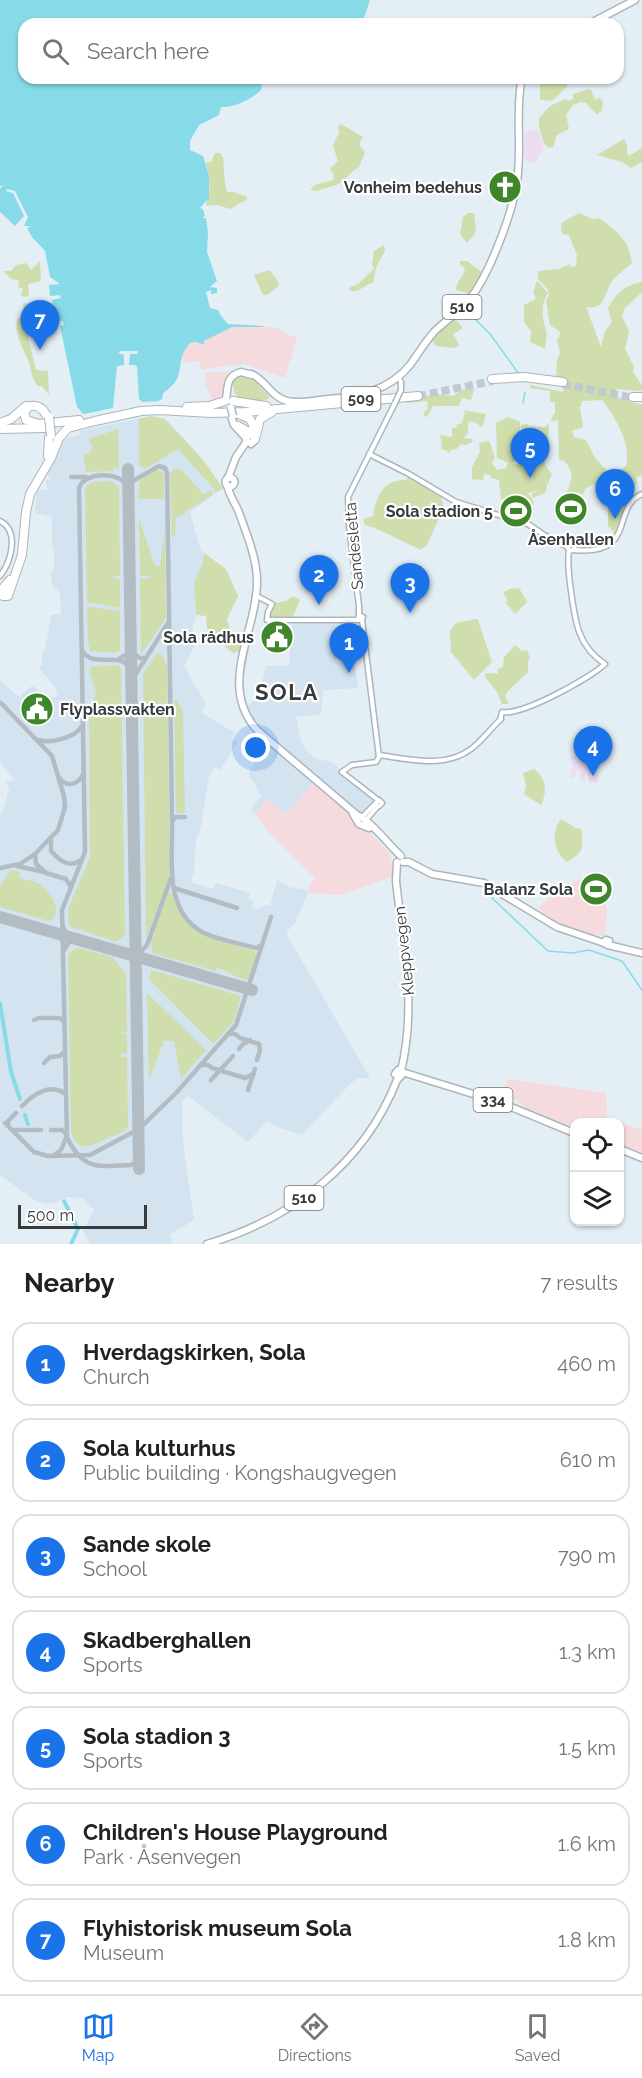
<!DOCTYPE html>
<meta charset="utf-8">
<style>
body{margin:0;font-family:Raleway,sans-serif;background:#f6f6f6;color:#202124}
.controls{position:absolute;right:18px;bottom:18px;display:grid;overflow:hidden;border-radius:12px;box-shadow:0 2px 4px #0004}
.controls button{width:54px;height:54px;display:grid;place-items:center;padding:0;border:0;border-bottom:2px solid #e0e0e0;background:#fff;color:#202124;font:30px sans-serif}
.scale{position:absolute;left:18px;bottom:15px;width:129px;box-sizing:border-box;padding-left:6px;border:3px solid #373b3e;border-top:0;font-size:16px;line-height:21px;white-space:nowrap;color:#373b3e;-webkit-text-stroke:4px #fff;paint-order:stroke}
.you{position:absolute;left:256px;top:748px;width:21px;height:21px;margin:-15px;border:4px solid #fff;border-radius:50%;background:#1a73e8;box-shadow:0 0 0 9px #1a73e833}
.badge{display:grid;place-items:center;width:39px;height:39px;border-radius:50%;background:#1a73e8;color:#fff;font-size:20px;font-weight:700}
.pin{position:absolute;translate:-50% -50px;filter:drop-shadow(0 2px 3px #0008)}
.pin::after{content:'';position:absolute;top:32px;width:21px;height:18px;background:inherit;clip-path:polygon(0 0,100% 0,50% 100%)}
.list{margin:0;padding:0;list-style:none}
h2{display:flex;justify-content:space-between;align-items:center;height:78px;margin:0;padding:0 24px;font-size:26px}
h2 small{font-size:20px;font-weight:400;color:#757577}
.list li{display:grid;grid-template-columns:39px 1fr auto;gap:18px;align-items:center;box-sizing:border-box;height:84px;margin:0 12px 12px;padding:0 12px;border:2px solid #e0e0e0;border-radius:18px}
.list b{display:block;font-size:22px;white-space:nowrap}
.list p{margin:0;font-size:20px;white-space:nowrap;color:#757577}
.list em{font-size:20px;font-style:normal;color:#757577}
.icon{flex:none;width:33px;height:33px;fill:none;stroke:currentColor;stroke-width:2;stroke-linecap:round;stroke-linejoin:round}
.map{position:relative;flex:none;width:642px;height:1244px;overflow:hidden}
.search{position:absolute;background:#fff;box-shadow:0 2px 4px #0004;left:18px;right:18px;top:18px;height:66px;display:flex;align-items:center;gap:15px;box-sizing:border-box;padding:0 21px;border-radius:18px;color:#757577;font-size:22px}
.sheet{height:750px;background:#fff}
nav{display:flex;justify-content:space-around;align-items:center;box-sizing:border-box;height:84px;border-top:2px solid #e0e0e0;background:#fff;font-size:16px;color:#757577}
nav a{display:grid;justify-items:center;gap:3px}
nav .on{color:#1a73e8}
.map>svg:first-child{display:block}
.built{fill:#d3e4f0}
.industrial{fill:#f5dade}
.education{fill:#ebdcf0}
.green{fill:#cfdeac;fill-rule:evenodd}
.water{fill:#87dbe9}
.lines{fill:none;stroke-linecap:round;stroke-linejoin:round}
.stream{stroke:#87dbe9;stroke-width:1.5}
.river{stroke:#87dbe9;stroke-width:4}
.taxiway{stroke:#b2bcc2;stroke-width:4.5}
.runway{stroke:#b2bcc2;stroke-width:12}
.highway-tunnel{stroke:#c1cad0;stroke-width:8;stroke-dasharray:8 4;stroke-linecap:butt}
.minor-casing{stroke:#acb5bd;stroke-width:7}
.major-casing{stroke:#acb5bd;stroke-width:9}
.highway-casing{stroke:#acb5bd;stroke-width:10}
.minor{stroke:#fff;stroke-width:4}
.major{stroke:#fff;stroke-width:6}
.highway{stroke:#fff;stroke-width:8}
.minor-bridge-casing{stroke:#acb5bd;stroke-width:7;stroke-linecap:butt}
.major-bridge-casing{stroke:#acb5bd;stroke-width:9;stroke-linecap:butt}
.highway-bridge-casing{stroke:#acb5bd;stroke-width:10;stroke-linecap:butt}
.minor-bridge{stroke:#fff;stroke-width:4}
.major-bridge{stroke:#fff;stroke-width:6}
.highway-bridge{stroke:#fff;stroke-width:8}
.labels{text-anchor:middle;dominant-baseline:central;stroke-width:4.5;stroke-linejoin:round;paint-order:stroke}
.shield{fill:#fff;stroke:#737678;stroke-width:1.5}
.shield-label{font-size:15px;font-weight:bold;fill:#373b3e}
.poi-label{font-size:16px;font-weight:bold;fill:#373b3e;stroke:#fff;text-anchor:end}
.street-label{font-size:16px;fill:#373b3e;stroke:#fff}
.district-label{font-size:22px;font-weight:bold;letter-spacing:1.5px;fill:#373b3e;stroke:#fff}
</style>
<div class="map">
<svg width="642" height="1244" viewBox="0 0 642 1244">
<rect width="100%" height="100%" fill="#e3eef5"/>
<g class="built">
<polygon points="151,416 165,419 168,422 203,460 223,488 190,512 200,548 204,553 202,565 194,585 196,619 193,624 192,638 195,644 184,667 204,700 205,704 202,713 235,733 231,738 238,742 220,770 214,767 209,777 201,826 196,840 194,872 191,882 213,889 216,883 250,893 248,899 253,901 252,908 258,909 265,905 270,906 277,880 289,887 309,890 296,921 286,933 370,1078 358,1078 350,1084 302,1135 280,1128 267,1121 248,1142 188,1096 182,1102 183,1143 194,1220 169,1235 173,1244 90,1244 83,1231 94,1210 82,1198 67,1197 57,1202 47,1204 36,1201 0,1175 0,814 3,811 8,792 10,791 6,782 13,780 12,776 0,763 0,680 19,697 33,685 44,697 55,697 58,694 54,686 39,668 42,664 42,651 45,650 51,615 61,614 60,593 52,585 51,571 54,570 54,550 52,550 52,517 35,513 37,490 52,489 47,488 46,480 52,479 46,475 55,460 62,442 64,439 79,435 80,431"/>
<polygon points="304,622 335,622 336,662 354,661 358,688 323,690 321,714 296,717 301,742 306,750 317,759 332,762 374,797 373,804 360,815 269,734 259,728 250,716 247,707 258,696 266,666 289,666 292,625"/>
<polygon points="266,743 313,783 287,814 267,800 255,814 251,809 261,796 254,782 249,777 249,773"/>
</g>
<g class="industrial">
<polygon points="263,326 280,329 287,335 297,337 285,378 245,364 202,369 199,361 186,363 180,360 180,357 187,346 193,342 204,345 204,341 209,338 232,327"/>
<polygon points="227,371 228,374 224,380 222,395 218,399 213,401 206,387 205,373"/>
<polygon points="313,783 354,818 390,853 393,876 342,895 308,893 309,887 315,878 268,832 255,814 267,800 287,814"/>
<polygon points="594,872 606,877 603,891 607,908 605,936 590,934 560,924 548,917 538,908 559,890"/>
<polygon points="507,1079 606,1093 607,1117 642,1130 642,1153 620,1145 620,1122 574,1122 574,1127 524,1108 525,1106 518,1103 519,1101 502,1096"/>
</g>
<g class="education">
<polygon points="530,130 537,130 544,147 535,163 528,162 524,156 525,134"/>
<polygon points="573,755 581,764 583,756 588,757 586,765 591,767 594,756 599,757 596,768 598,783 589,783 588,771 585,771 585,781 580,781 580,770 577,770 575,777 570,778 573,766 570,756"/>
</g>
<g class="green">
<path d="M543 78H566L567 87C555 96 556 104 540 99V84Z"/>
<polygon points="588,89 591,90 595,100 600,98 603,102 602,110 597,115 586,103 580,102 573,105 566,115 569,129 557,135 553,147 550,148 544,144 539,127 539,118 550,106 565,99 568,101 573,99 573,94"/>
<polygon points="341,124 363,137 360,142 360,146 365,152 359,167 353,171 344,180 336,185 316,191 310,190 315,185 333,180 334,174 330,169 338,161 333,146 339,132 338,127"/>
<polygon points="624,139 627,145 627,153 629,156 642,148 642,162 631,168 622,162 597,155"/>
<path d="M215 153H220L223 157C224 168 224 181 227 192H234L247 197 246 200 230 209 218 205 207 206 206 204C212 193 209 175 206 163L212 161Z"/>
<path d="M468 213H474C475 229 480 231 467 243L460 234 463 217Z"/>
<path d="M579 213 593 219 599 218C618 232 629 240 632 263 626 268 618 274 613 280 604 291 606 311 586 307L601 347 605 331 612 322 608 308C616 293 625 285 642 282V292L624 309 622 316 629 331 625 349 634 367 633 372 642 385V391L616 389 618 398 642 405V475L636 477 637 484 625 489 614 500 608 499 601 488 593 484 586 488 583 494 566 496C571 478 577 474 563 460L560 461 559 459 558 420 551 422 552 417 555 413V402H550V391L530 388V385L563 392 565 380 556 378 557 360 560 353 557 340 560 334 559 331 550 325 546 301 549 295 548 290 538 279V271L559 269 569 264 571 267 576 266 577 255 569 235 562 234 561 223ZM602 400C615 416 632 445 626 466L611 475 595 458 586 440 574 437 572 431 583 427 580 408 582 401Z"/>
<path d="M384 245 385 250 376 268 373 283C364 284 358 295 349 290L350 287 358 284 374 269 372 265 374 251Z"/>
<polygon points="40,261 41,281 28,284 29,295 25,297 21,296 23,288 19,288 18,280 11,279 3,271 11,271 16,265 26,263 31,270"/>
<path d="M460 261H467L483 273 470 294 456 290C458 277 464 278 465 268L460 265Z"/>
<polygon points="269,270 277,280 279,286 267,295 263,295 254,275"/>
<path d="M537 281 548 293C540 304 542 318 546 330 548 335 545 344 545 349L530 342 531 331 524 322V305L536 299 533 292Z"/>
<path d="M26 303 28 313 36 318V324L27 333 36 370 48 371 49 395 42 386H38C31 379 32 369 28 360 23 347 14 335 17 319L25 313 23 304Z"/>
<polygon points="455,319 463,328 453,334 459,345 455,348 436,346 431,339"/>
<polygon points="238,375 249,375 269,396 268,399 257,402 238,398 234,391 232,381"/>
<polygon points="471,389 474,390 471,400 462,398 459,406 433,406 427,417 424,416 424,413 428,409 427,401 407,403 404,401 436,394 453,396 462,390"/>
<polygon points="462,410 486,414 483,425 480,427 478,424 470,421 468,423 468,433 463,438 472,439 472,442 466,445 461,444 457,449 451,450 448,454 448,451 441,449 442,445 440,435 452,437 452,428 457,428 456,425 462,423 465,412"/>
<polygon points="151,416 165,419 168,422 203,460 223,488 215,493 215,490 178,449 145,469 139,465 139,419"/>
<polygon points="508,417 520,422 521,457 512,463 516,465 518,462 526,462 526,459 524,459 521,425 526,424 529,426 545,427 549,423 548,439 544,441 545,465 552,474 549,480 549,485 546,481 547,488 545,493 533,498 531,494 540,489 528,493 534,502 532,507 501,499 499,480 492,478 490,475 484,474 483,480 472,479 472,467 480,452 479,443 489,441 495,458 492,463 497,470 506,468 507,464 509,463 497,458 496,423"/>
<polygon points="118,429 119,468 114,468 113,471 86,472 83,456 89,453 93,448 88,439"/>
<polygon points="174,469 182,470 204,495 211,489 213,492 212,495 176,518 175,536 172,538 170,474"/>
<polygon points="157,470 160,470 164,473 164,499 139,499 139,481"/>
<path d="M409 477 440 494 444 507 427 545 421 550 375 528 365 525 363 519 373 516C376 497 383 479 406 480Z"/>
<polygon points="111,481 119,488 120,576 111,577 120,579 120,608 87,602 85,488 87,485 93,482"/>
<path d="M619 499 626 504C624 515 621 525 616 535L608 526V504Z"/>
<polygon points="139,518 155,566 160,566 165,528 165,530 166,618 141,654 140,579 150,578 149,576 140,576"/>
<polygon points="204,553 226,569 238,596 227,619 231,632 245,636 240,651 233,653 221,643 214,644 213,638 208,635 206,616 196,615 194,583 202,565"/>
<polygon points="519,588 527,602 515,614 505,602 508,600 503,593 510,589"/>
<polygon points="293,596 300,600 292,618 270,617 271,608 275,603 286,601"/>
<polygon points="91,607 120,611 120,651 114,653 90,651 88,641 87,608"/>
<polygon points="476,619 478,620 492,662 474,680 451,652 450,631 456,623"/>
<polygon points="515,645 522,651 527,650 530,658 528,662 528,672 506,693 505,696 509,704 502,704 497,692 485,677 486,673 498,674 498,669 503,667 504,657"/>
<polygon points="157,654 161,654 167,665 170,876 146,938 143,674"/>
<polygon points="117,665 121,667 125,935 117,942 71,927 69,924 68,909 90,857 89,713 96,693 89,671 91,667"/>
<polygon points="176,699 183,711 185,812 181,814 176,812 174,702"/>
<path d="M534 769C546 779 548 791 541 805L524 794 526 786 523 773Z"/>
<path d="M561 819 576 828 582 829C582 850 585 851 567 862 553 852 551 832 561 819Z"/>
<path d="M11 870 20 872 19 878C26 880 36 881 42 886 51 894 65 914 49 921L0 907V886Z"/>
<path d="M168 892 172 893C182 935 218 940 254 950L257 956 248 980C236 978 229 972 217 968L216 971 152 953 151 942Z"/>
<path d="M79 948 112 957 126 974 127 1032 118 1033 127 1034V1053L120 1054 122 1057H127L128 1128 124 1129V1132C119 1134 114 1136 110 1137 96 1142 77 1158 71 1131L68 955 74 949Z"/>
<polygon points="151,970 241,996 234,1021 213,1044 150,980"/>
<polygon points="147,993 206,1050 181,1079 174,1041 164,1041 149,1080"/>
</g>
<path class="water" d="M0 0H370L364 18 360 24H24V78H259L262 81 261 90C252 99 234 108 221 107L219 115 199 125 190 141V150L203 156 209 176V198L200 208 203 209 205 216 202 218H206L208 233 207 252 217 281 210 287 217 288V293L211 294V290L206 292 210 308 218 310 221 316 228 324 263 326V327H232L204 341V345L196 342 190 343C172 363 190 375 163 393L162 399 158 401 142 402 139 399 137 367 136 365H129L130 354H137L138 351H121L118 353 124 355V365L117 366 113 408 84 414 81 412 80 414 81 411 77 407 60 326 64 325 63 321H57L52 300 61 298 60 295 50 296 49 285 60 284 50 277 45 251 32 237 27 228 31 226H24L28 217 15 191 7 189 6 191 13 193 24 216 15 226 0 212V189L3 185 0 186Z"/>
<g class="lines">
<g class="stream">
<polyline points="470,314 490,334 519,374"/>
<polyline points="523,403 525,392"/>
<polyline points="401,506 405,508 409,506"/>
<polyline points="487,890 492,898 548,951 572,953 589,950 622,961 642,990"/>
</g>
<g class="river">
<polyline points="0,1003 11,1072 20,1099"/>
<polyline points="25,1115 28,1124"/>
<polyline points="64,1201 78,1229 71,1244"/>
</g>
<g class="taxiway">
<polyline points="71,477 86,477"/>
<polyline points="131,650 139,658 145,658"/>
<path d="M83 652C95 670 126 647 131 674"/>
<polyline points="119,659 127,654 131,645"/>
<polyline points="132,680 168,623"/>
<path d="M39 740C51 744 76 737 82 726"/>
<path d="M60 779C67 787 77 785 82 776"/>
<path d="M185 817H176L172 821C173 857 163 910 202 932 218 940 238 943 256 948L262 945"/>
<path d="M51 838V851C59 860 69 869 81 860"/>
<polyline points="35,854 36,864 46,873 66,879 71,887"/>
<polyline points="17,866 44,872"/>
<polyline points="0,868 20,864 35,854 58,830 65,807 64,796 52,756 1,703"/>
<polyline points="174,888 237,908"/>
<polyline points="53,932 60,931 63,927 66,933 71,938"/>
<polyline points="64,950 69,942 80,940"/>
<polyline points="136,957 147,945 171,878"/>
<polyline points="34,1020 39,1018 60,1018 64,1022"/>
<polyline points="228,1034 235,1034 240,1038 259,1044 260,1050 257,1060"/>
<polyline points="239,1049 243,1044 250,1040"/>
<polyline points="44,1063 50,1057 60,1056 64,1052"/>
<polyline points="200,1065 208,1065 212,1068 245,1078 253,1074"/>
<polyline points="211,1080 233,1056"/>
<polyline points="248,1090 255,1069"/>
<path d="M22 1106C33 1095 49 1083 64 1093"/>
<polyline points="5,1123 34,1152 48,1156 90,1155 139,1129 176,1093 236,1025 271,917"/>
<polyline points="8,1125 8,1121 16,1113"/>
<polyline points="12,1130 41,1130"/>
<polyline points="51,1130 62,1130 66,1134"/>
<path d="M139 1154 136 1161 131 1165C98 1167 82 1170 67 1137L62 910 85 852 79 488C84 471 123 471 128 488L133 481 159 466 165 468 167 473 172 821"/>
<polyline points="54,1155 61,1150 66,1138"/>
</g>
<g class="runway">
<polyline points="128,469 139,1169"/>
<polyline points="0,917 252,990"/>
</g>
<g class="highway-tunnel">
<polyline points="563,384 633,398"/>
<polyline points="418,396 493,381"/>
</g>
<defs>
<g id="minor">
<polyline points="398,377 401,382 401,390"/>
<polyline points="369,454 409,474 456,502 528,524 544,535 568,547"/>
<path d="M0 521C20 531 11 562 0 576"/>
<circle cx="571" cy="547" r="3.5"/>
<path d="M574 550C638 556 610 508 642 494"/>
<polyline points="255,595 272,604 268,612 267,620 359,620"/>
<polygon points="359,615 363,617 362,620 358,619"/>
<polyline points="359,616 359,606 349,526 348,497 395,403"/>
<polyline points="362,620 379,757 376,762 352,765 342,772 378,800"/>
<path d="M500 720 502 712C522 716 590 678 605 664 578 647 575 621 571 591 569 577 567 564 569 550"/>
<path d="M379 755C408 759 445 769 471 749 482 741 491 728 501 719"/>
<polygon points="379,800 382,803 379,806 376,803"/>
<polyline points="362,817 376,803"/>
<polyline points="366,820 378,806"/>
</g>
<g id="major">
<polyline points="589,24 635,0"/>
<path d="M251 374C265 379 271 397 287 401 300 404 315 400 328 399 358 397 389 391 410 365 418 354 425 342 434 332 445 321 458 313 468 301 488 278 510 219 516 188 523 153 515 118 521 83"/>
<path d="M226 399C228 386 226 376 241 372L252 375"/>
<polyline points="231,416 234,425 246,438"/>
<polyline points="249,435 246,440 251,444 255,440 254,436"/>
<circle cx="230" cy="482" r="4.5"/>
<polyline points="228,478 236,457 247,441"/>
<path d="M227 485C229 494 234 502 238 510 246 532 257 558 257 581 257 632 217 685 257 730L357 815C370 820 389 845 401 856"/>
<polyline points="353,814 359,824 369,828"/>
<path d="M397 862 396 881C403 947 417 1005 401 1071"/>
<polyline points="403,862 409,862 432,874 484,883 557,927 604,943"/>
<polygon points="606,940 609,941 608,945 604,943"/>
<polyline points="608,945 642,953"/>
<polyline points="402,1072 499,1102 574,1133"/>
<polyline points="620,1149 642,1158"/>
<path d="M207 1244C292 1219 364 1164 397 1080L402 1075 401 1071 398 1070 395 1074 399 1077"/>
</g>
<g id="highway">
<polyline points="492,379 524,377 563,382"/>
<polyline points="633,397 642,397"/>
<polyline points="233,401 266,406"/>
<polyline points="187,407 209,406 225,401"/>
<polyline points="238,414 249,418 255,427 254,432"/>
<path d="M47 417C44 409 39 405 30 406L24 412 26 420 39 424 79 420"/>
<polyline points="0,423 11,419 26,406"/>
<polyline points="238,426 249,432 253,430 253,424"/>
<polyline points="0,429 46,428"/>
<polyline points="255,439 260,419 272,412"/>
<polyline points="48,456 49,437"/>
<polyline points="4,587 10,590 8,596 3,596 0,592 10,580"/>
<polyline points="10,590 22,555 26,512 30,494 51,458 59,438 68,428 95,421 141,411 159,410 211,413 246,412 418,396"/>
</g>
</defs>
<use href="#minor" class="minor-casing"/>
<use href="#major" class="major-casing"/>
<use href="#highway" class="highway-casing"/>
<use href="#minor" class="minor"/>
<use href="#major" class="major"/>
<use href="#highway" class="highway"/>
<defs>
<polyline id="minor-bridge" points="395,403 401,390"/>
<polyline id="major-bridge" points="231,408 233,416"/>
<polyline id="highway-bridge" points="49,417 51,436"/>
</defs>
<use href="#minor-bridge" class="minor-bridge-casing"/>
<use href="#major-bridge" class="major-bridge-casing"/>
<use href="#highway-bridge" class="highway-bridge-casing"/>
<use href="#minor-bridge" class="minor-bridge"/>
<use href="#major-bridge" class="major-bridge"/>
<use href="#highway-bridge" class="highway-bridge"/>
</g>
<defs>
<symbol id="church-disc" viewBox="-11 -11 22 22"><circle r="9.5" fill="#3f862b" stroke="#fff"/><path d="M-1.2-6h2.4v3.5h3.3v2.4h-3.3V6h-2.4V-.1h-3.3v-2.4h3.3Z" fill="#fff"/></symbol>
<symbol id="stadium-disc" viewBox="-11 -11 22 22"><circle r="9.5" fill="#3f862b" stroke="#fff"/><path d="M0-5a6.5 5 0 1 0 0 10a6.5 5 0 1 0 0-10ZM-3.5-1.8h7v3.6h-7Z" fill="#fff"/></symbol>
<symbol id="civic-disc" viewBox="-11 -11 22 22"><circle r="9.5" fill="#3f862b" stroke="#fff"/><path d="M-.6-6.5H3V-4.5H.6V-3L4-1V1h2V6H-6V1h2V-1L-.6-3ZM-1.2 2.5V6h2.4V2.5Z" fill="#fff"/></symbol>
</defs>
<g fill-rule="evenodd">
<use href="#church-disc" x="486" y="168" width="38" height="38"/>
<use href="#stadium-disc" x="552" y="490" width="38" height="38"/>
<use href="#stadium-disc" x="497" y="492" width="38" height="38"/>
<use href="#civic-disc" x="258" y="618" width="38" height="38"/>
<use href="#civic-disc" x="18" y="690" width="38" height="38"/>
<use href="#stadium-disc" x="577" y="870" width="38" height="38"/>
</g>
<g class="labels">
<g class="shield">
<rect x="442.5" y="295" width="39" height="24" rx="4.5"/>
<rect x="341.5" y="387" width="39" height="24" rx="4.5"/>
<rect x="473.5" y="1088" width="39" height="24" rx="4.5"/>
<rect x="284.5" y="1186" width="39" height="24" rx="4.5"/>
</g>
<g class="shield-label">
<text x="462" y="307">510</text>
<text x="361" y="399">509</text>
<text x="493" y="1100">334</text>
<text x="304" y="1198">510</text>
</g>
<g class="poi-label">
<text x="482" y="187">Vonheim bedehus</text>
<text x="493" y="511">Sola stadion 5</text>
<text x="571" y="539" text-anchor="middle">Åsenhallen</text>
<text x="254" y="637">Sola rådhus</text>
<text x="60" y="709" text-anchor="start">Flyplassvakten</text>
<text x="573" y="889">Balanz Sola</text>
</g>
<g class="street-label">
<text transform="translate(354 546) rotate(-95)">Sandesletta</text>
<text transform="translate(404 951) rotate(-96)">Kleppvegen</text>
</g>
<g class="district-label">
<text x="287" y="692">SOLA</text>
</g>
</g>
</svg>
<div class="controls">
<button><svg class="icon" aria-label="locate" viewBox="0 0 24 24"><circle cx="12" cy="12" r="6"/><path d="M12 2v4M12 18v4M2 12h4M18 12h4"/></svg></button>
<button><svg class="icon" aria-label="layers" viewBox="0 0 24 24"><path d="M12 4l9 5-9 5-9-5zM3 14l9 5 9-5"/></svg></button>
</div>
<div class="scale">500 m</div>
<div class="you"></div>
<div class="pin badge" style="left:349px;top:673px">1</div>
<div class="pin badge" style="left:319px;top:605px">2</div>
<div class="pin badge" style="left:410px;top:613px">3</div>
<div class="pin badge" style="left:593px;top:776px">4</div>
<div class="pin badge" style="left:530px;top:478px">5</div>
<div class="pin badge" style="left:615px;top:519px">6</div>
<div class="pin badge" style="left:40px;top:350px">7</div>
<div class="search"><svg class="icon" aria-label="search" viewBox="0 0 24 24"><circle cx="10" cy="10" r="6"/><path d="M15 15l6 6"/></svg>Search here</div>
</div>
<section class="sheet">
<h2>Nearby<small>7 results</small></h2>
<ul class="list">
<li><span class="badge">1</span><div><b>Hverdagskirken, Sola</b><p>Church</p></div><em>460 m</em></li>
<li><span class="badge">2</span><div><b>Sola kulturhus</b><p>Public building · Kongshaugvegen</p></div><em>610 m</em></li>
<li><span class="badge">3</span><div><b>Sande skole</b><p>School</p></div><em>790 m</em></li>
<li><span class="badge">4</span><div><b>Skadberghallen</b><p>Sports</p></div><em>1.3 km</em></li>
<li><span class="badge">5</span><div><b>Sola stadion 3</b><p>Sports</p></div><em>1.5 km</em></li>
<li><span class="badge">6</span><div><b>Children's House Playground</b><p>Park · Åsenvegen</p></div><em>1.6 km</em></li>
<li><span class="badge">7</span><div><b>Flyhistorisk museum Sola</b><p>Museum</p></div><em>1.8 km</em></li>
</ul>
</section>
<nav>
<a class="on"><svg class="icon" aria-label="map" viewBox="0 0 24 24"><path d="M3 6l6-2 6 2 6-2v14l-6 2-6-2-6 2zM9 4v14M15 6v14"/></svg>Map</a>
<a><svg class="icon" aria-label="directions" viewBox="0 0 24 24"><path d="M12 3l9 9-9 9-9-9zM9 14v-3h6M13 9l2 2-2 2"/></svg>Directions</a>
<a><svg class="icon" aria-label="saved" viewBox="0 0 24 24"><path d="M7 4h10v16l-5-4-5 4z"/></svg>Saved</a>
</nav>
